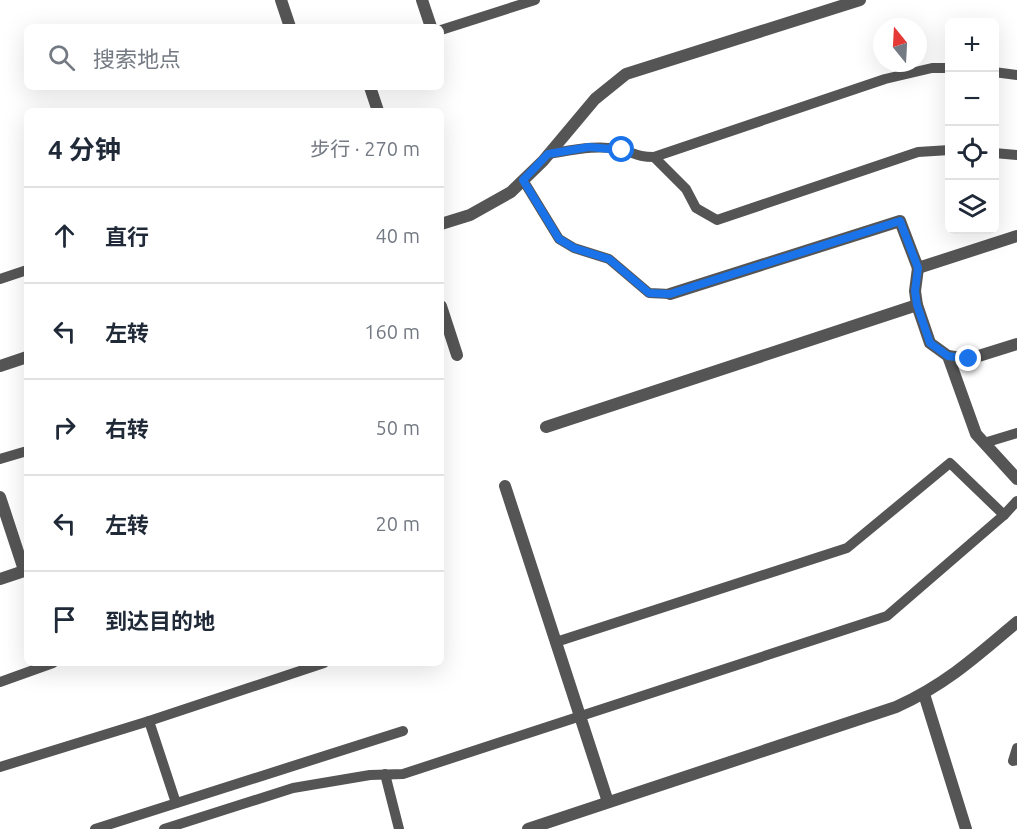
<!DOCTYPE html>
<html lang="zh">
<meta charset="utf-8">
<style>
body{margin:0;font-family:Ubuntu,"Noto Sans SC",sans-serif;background:#f2f2f3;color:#1f2937}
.controls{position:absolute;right:18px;top:18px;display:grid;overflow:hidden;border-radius:9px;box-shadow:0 6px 24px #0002}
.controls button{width:54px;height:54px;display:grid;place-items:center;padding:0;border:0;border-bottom:2px solid #e0e1e3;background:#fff;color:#1f2937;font:30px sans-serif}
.compass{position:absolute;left:873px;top:18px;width:54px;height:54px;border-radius:50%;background:#fff;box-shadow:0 6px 24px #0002;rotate:342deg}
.stop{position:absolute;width:18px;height:18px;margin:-14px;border:4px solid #1a73e8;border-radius:50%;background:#fff}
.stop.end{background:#1a73e8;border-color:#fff;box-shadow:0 2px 6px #0008}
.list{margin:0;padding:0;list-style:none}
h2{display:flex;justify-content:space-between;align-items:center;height:78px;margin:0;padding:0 24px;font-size:26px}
h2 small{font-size:20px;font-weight:400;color:#747a83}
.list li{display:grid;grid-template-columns:39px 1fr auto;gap:18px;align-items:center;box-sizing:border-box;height:96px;padding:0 24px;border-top:2px solid #e0e1e3}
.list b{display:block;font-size:22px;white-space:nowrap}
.list em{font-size:20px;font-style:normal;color:#747a83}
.icon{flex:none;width:33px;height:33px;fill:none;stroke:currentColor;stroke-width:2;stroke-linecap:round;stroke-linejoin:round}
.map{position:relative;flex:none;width:1017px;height:829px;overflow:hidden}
.search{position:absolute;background:#fff;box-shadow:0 6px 24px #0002;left:24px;top:24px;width:420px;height:66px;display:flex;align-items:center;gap:15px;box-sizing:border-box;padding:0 21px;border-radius:9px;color:#747a83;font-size:22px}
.panel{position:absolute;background:#fff;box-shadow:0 6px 24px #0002;left:24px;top:108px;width:420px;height:558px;border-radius:9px}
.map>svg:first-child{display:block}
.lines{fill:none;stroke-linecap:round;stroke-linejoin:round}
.service{stroke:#555;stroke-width:10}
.minor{stroke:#555;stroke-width:12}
.route{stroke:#1a73e8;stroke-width:8}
</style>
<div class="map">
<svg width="1017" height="829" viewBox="0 0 1017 829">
<rect width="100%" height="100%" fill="#fff"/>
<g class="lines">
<g class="service">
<polyline points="441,30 535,0"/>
<polyline points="994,72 1017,75"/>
<polyline points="994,153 1017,155"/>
<path d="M548 154C573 150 598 144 623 150 636 154 639 157 654 157L885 79 932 68H950"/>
<polyline points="654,157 686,189 696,208 717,220 918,152 950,150"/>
<polyline points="523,180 559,239 574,248 609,259 649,293 670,294"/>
<polyline points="0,279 27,270"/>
<polyline points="984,443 1017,433"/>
<polyline points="0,459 27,451"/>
<polyline points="556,642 847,548 950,463 1004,515"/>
<polyline points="0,682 53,663"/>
<polyline points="149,721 176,803"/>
<polyline points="1017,748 1013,761 1017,760"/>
<polyline points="0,767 149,721 324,663"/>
<polyline points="385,774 399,829"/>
<polyline points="95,829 403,731"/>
<polyline points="164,829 293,788 370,775 403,774 887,616 1004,515 1017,501"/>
</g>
<g class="minor">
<polyline points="281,0 290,27"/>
<polyline points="422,0 431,27"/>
<polyline points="370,87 378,111"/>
<polyline points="441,224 470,215 511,192 543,161 595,99 626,74 860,0"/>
<polyline points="918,268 915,291 917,305 930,343 948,356 969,359 1017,344"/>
<polyline points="670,294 900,221 918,268 1017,236"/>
<polyline points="441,306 457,355"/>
<polyline points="948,356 976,434 1017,479"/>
<polyline points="0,366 27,357"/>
<polyline points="546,427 917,305"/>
<polyline points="505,486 608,802"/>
<polyline points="0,497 24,570"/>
<polyline points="0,579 27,570"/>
<polyline points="924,694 966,829"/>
<path d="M528 829 896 707C945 685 977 656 1017 622"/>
</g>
</g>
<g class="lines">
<polyline class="route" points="622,150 589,147 548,154 523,180 559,239 574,248 609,259 649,293 670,294 900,221 918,268 915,291 917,305 930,343 948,356 969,359"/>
</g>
</svg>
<div class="controls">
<button>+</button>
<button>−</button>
<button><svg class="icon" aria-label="locate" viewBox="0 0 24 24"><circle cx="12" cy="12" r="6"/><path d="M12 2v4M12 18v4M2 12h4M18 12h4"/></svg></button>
<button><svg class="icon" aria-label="layers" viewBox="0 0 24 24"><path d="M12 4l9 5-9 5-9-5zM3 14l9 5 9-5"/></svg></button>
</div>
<svg class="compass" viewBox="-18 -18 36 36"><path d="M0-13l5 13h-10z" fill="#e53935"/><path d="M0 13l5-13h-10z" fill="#747a83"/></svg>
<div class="stop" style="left:622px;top:150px"></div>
<div class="stop end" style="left:969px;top:359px"></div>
<div class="search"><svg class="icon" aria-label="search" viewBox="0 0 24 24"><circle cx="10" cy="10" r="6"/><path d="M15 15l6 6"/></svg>搜索地点</div>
<section class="panel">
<h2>4 分钟<small>步行 · 270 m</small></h2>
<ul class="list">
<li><svg class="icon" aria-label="ahead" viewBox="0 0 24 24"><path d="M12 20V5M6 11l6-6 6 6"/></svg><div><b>直行</b></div><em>40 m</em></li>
<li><svg class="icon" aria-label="left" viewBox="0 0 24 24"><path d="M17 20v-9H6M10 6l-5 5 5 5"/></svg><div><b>左转</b></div><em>160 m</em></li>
<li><svg class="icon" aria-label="right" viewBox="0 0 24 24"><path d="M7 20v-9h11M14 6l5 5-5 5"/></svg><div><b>右转</b></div><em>50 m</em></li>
<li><svg class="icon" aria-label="left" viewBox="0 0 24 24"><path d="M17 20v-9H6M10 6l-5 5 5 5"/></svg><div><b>左转</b></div><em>20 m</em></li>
<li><svg class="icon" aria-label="arrive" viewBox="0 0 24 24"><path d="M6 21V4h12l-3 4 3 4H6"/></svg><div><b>到达目的地</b></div></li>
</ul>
</section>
</div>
